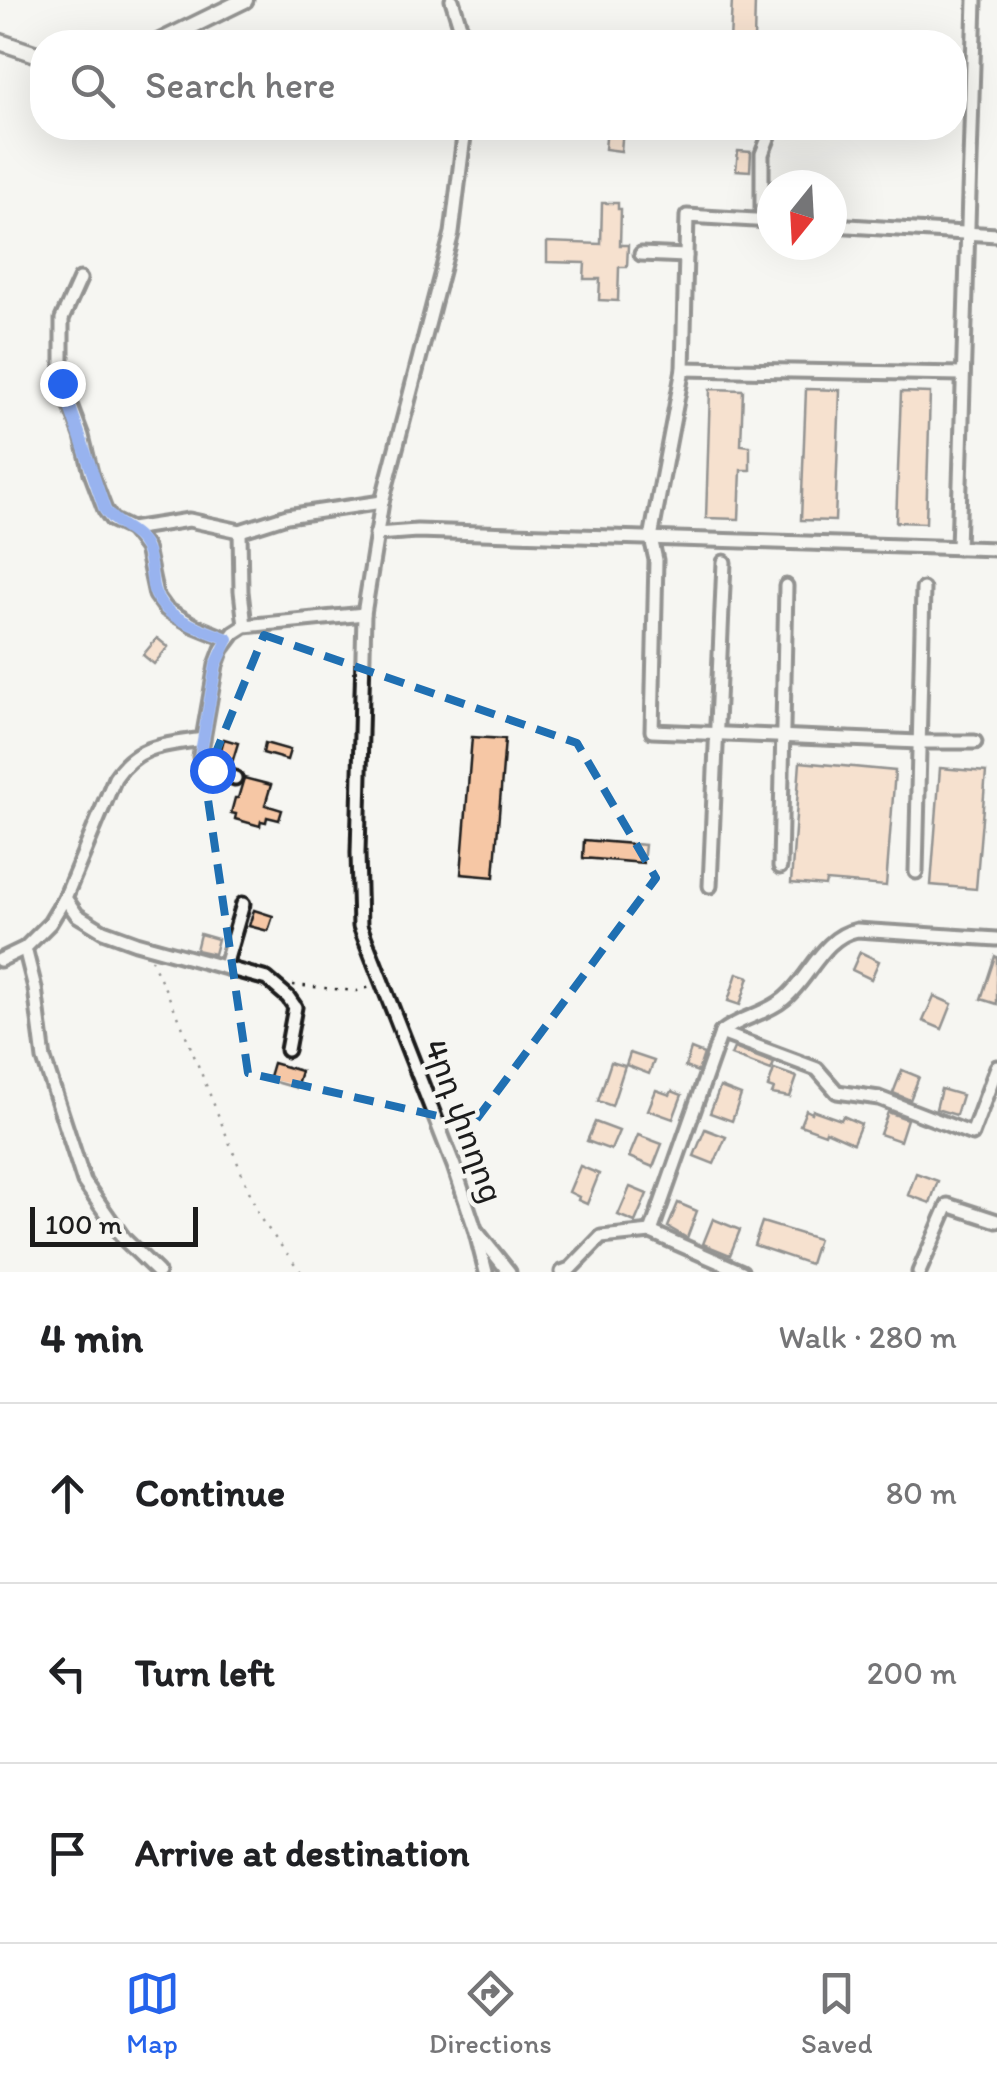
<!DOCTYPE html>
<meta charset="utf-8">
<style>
body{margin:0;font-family:Itim,"Noto Sans Armenian",sans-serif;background:#f2f2f2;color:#202124}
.compass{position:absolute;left:757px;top:170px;width:90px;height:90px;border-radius:50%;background:#fff;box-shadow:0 10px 40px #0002;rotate:198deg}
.scale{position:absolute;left:30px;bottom:25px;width:168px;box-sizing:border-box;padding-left:10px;border:5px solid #1c1c1c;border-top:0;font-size:28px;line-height:35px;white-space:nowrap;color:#1c1c1c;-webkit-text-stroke:8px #f6f6f2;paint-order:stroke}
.stop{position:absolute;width:30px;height:30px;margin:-22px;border:8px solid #2563eb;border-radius:50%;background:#fff}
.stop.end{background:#2563eb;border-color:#fff;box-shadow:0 2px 10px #0008}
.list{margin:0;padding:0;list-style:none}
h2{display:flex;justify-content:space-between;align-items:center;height:130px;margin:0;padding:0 40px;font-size:42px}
h2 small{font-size:32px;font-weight:400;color:#757577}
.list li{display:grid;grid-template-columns:65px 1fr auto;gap:30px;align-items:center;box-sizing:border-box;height:180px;padding:0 40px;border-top:2px solid #e0e0e0}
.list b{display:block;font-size:38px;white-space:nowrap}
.list em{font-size:32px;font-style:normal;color:#757577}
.icon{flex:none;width:55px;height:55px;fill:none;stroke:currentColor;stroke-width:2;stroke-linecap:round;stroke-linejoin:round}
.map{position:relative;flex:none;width:997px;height:1272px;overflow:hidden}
.search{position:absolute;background:#fff;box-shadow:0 10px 40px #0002;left:30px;right:30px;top:30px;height:110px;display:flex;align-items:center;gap:25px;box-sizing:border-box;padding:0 35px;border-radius:40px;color:#757577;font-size:38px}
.sheet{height:670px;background:#fff}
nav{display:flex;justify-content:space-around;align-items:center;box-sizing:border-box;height:140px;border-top:2px solid #e0e0e0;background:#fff;font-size:28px;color:#757577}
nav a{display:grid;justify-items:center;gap:5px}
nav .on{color:#2563eb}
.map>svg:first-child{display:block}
.building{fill:#f6c7a5;stroke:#1c1c1c;stroke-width:2.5}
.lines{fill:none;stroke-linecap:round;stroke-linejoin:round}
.minor-casing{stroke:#1c1c1c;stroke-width:19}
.major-casing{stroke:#1c1c1c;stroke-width:21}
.path{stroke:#1c1c1c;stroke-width:2.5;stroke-dasharray:2.5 8;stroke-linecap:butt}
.minor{stroke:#f6f6f2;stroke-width:11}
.major{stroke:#f6f6f2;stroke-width:14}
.route{stroke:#2563eb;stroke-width:12}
.marked{fill:none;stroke:#1f6fb2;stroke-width:8;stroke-dasharray:20 12;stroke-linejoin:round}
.labels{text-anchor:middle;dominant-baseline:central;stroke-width:9;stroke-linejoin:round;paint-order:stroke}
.street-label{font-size:32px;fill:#1c1c1c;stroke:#f6f6f2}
</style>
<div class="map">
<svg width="997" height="1272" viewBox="0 0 997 1272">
<rect width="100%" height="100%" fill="#f6f6f2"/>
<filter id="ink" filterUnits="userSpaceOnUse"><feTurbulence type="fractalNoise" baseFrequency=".01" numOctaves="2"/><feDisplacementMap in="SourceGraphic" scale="20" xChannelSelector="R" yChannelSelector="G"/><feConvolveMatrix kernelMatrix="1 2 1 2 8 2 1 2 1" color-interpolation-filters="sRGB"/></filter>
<g filter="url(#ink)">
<g class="building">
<polygon points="732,0 755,0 754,42 730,42"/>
<polygon points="607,128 623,128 621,151 605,149"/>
<polygon points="738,151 751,152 750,171 736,170"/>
<polygon points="602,203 618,203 618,209 621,209 620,245 628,245 627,267 619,267 618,301 599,300 600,279 584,279 585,263 547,262 547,242 601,244"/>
<polygon points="710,389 743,390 741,445 750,446 750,470 741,470 739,519 706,518"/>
<polygon points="806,389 840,390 835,521 801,520"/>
<polygon points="901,392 930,393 926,523 896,522"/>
<polygon points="157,638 168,647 154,664 143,655"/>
<polygon points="472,737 505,739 494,877 461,874"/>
<polygon points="224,739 238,743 231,766 218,761"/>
<polygon points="265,743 290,750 287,760 263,753"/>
<polygon points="800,762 895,771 886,886 826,881 825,886 791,883"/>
<polygon points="940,768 986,772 976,889 931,885"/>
<polygon points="244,778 271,785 265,805 282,810 279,820 267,817 266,822 261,821 260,826 235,819 236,814 231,813 235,798 238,798"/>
<polygon points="584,840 645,845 643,863 583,858"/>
<polygon points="254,910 273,916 268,931 249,926"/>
<polygon points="200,934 218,939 214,954 196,950"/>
<polygon points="860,952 879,961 871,979 852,970"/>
<polygon points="995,956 997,957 997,1004 981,999"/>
<polygon points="737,973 749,977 740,1005 728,1001"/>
<polygon points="934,996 952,1004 942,1029 923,1021"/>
<polygon points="734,1048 774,1063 771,1070 731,1055"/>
<polygon points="691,1049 704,1054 698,1072 685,1067"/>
<polygon points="630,1053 654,1061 649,1074 626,1065"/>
<polygon points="611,1062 625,1066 612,1106 598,1101"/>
<polygon points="273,1063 301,1071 296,1088 268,1080"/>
<polygon points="774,1069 797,1077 790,1097 772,1094 774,1089 768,1087"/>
<polygon points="902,1070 919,1077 910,1100 893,1093"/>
<polygon points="720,1087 741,1095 732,1121 710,1113"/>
<polygon points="941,1089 962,1095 956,1115 936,1109"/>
<polygon points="656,1090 670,1095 672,1091 682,1095 673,1119 648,1110"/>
<polygon points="806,1110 812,1113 813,1110 841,1120 843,1116 861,1124 853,1143 826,1131 825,1134 800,1125"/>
<polygon points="888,1112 907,1119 900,1141 880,1134"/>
<polygon points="595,1122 619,1131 611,1150 587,1141"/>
<polygon points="705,1129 726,1137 714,1164 694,1156"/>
<polygon points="638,1135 662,1144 653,1167 629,1157"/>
<polygon points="580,1166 599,1174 587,1204 578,1200 579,1197 569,1192"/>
<polygon points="916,1173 938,1181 930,1203 908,1195"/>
<polygon points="630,1187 647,1194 635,1222 618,1215"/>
<polygon points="678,1203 697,1211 687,1238 668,1227"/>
<polygon points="713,1219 740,1230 730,1255 703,1244"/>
<polygon points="762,1222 818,1239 810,1264 754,1245"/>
</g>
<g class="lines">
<defs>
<g id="minor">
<polyline points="452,0 465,42"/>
<polyline points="465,128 452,233 382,502 364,614 358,853 360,926 454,1166 475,1229 486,1272"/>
<polyline points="762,221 762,154 772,128"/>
<polyline points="772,221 687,216 683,369 651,538 656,560 652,731 919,742 975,742"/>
<polyline points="832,225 997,235"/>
<polyline points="641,254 686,256"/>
<polyline points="80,279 62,319 62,383 82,436 91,473 105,510 112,520 131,529 189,520 240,531 287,516 382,502"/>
<polyline points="683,369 963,374"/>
<polyline points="131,529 146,548 156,595 166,609 195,626 227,639"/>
<polyline points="240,531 241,591 245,626"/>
<polyline points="376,534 417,531 997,549"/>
<polyline points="958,548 975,0"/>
<path d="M203 739 200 757C210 770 220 773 235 778"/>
<polyline points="780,867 786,586"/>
<polyline points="916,872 923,589"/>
<polyline points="710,886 724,562"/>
<polyline points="65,898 77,915 103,931 136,943 267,979 288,997 295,1007 287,1050"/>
<polyline points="25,948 35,988 44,1059 84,1182 124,1239 158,1272"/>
<path d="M0 960 25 948 50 923 65 898 115 778C138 744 165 745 203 739L216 665 222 649 234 633 245 626 364 614"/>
<polyline points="225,966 243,904"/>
<path d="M721 1033C740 1017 765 1015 784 999 810 978 822 937 857 930L997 939"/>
<polyline points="477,1232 509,1272"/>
<polyline points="651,1232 721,1033 817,1069 837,1092 879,1098 972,1134 997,1067"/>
<polyline points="562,1272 570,1269 601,1237 651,1232 742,1272"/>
<polyline points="919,1272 948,1205 997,1221"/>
</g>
<g id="major">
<polyline points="0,42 42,56"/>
<polyline points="159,42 245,0"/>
</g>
</defs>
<use href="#minor" class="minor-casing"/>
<use href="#major" class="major-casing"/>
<g class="path">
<polyline points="151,959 178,1016 260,1218 301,1272"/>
<polyline points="293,985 357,991 374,986"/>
</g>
<use href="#minor" class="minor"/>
<use href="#major" class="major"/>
</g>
</g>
<g class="lines" filter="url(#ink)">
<path class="route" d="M62 383 105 510C116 527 136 529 145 547 151 558 151 574 153 586 160 619 200 628 228 639L216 665 200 758 212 770"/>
</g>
<path d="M0 0H997V1272H0ZM264 635 577 743 656 878 473 1124 248 1073 205 779Z" fill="#f6f6f2" fill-opacity=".55" fill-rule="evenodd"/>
<path class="marked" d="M264 635 577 743 656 878 473 1124 248 1073 205 779Z"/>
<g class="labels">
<g class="street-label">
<text transform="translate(464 1121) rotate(70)">4րդ փողոց</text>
</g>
</g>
</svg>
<svg class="compass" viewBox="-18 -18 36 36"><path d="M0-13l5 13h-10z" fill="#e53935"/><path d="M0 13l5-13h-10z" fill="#757577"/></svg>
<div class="scale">100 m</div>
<div class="stop" style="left:212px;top:770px"></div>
<div class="stop end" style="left:62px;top:383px"></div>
<div class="search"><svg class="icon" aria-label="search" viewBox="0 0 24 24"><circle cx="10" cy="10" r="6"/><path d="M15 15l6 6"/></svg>Search here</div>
</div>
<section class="sheet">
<h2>4 min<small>Walk · 280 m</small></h2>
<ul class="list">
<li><svg class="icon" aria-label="ahead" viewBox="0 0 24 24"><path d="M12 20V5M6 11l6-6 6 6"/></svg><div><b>Continue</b></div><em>80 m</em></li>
<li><svg class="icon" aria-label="left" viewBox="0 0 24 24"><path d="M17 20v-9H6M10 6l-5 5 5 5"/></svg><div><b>Turn left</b></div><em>200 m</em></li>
<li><svg class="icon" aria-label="arrive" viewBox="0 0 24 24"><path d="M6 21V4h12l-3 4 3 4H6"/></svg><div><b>Arrive at destination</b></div></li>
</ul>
</section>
<nav>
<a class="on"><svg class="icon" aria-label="map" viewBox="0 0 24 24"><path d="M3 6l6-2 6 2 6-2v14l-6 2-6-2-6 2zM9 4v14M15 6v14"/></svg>Map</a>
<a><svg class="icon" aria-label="directions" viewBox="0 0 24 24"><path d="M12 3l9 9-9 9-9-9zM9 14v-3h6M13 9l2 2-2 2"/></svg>Directions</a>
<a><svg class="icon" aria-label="saved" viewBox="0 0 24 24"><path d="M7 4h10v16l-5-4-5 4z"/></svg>Saved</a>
</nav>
